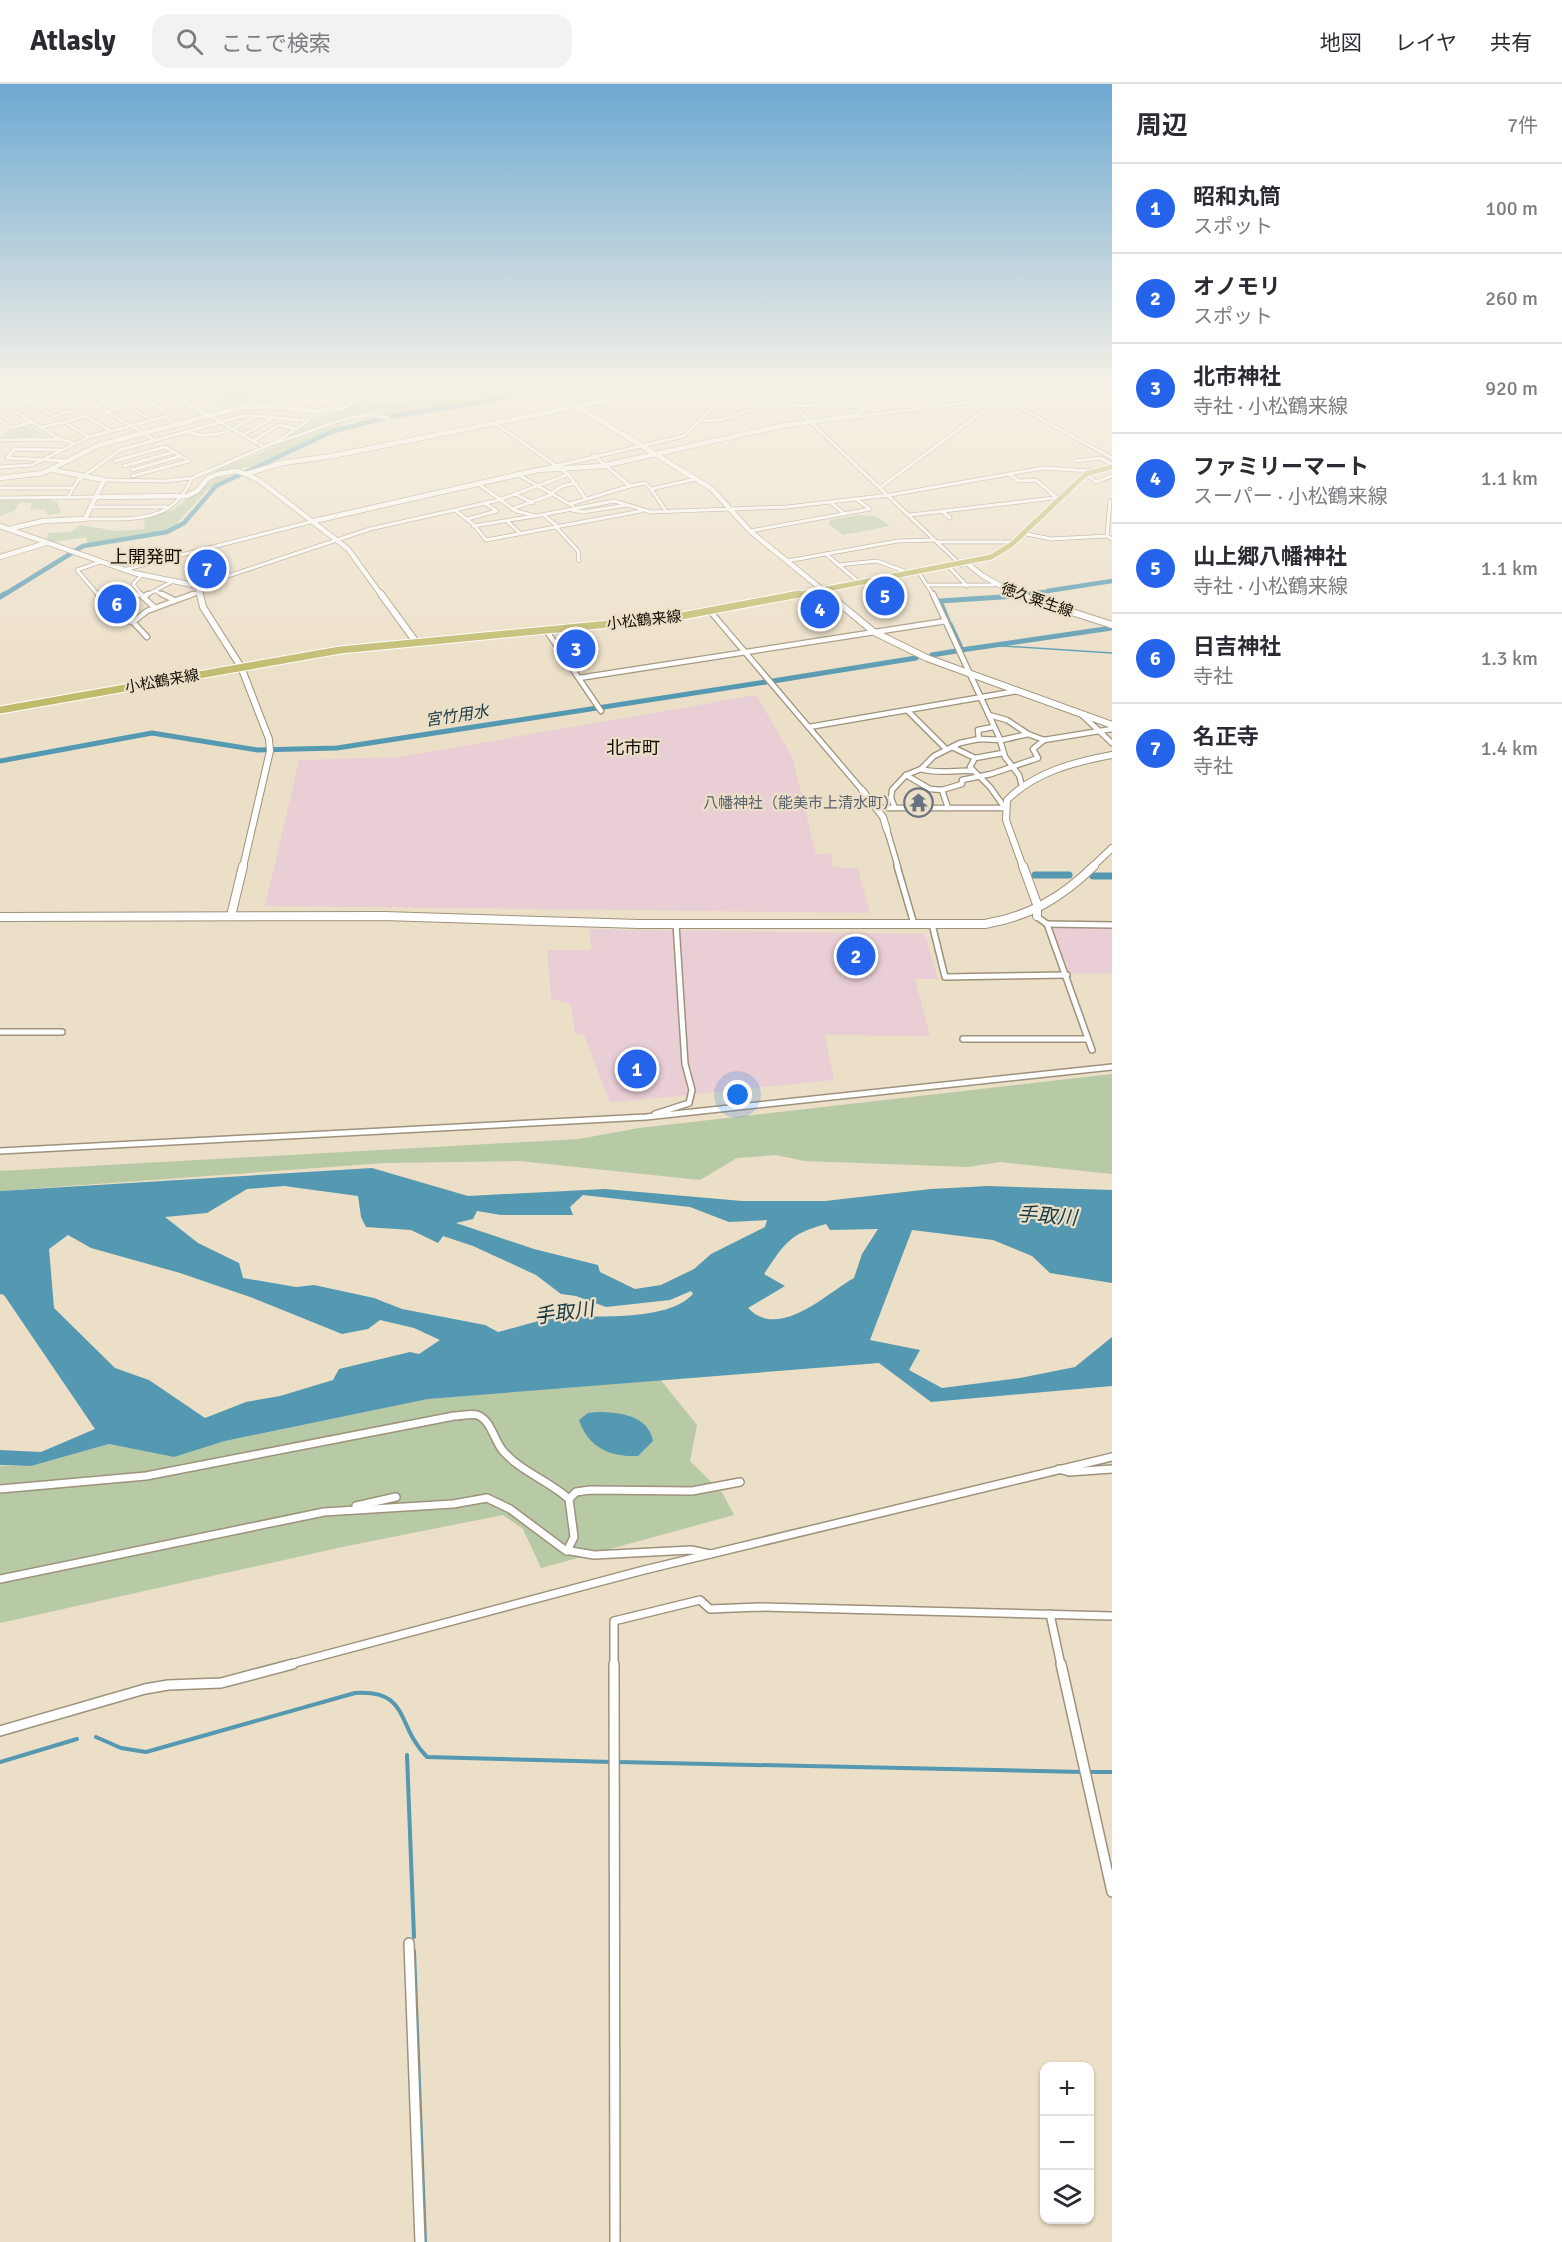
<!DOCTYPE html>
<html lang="ja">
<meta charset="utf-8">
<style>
body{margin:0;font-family:Signika,"Noto Sans JP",sans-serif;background:#f2f2f3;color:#2b2b33}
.controls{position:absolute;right:18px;bottom:18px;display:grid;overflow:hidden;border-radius:12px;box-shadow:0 2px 4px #0004}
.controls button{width:54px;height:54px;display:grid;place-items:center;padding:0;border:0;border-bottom:2px solid #e1e1e2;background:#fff;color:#2b2b33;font:30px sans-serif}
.you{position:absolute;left:738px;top:1011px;width:21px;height:21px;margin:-15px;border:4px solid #fff;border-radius:50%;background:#1a73e8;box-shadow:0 0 0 9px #1a73e833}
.badge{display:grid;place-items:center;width:39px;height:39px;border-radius:50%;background:#2563eb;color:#fff;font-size:20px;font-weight:700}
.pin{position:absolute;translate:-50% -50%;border:3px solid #fff;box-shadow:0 2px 6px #0006}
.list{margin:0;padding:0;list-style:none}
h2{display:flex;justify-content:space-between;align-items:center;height:78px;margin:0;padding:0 24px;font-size:26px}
h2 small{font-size:20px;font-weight:400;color:#7c7c81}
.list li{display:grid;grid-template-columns:39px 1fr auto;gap:18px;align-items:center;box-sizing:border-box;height:90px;padding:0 24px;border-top:2px solid #e1e1e2}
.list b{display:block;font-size:22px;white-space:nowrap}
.list p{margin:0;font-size:20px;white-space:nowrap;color:#7c7c81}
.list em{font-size:20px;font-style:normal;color:#7c7c81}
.icon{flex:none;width:33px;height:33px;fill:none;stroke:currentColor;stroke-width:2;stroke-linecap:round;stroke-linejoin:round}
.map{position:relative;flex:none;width:1112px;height:2158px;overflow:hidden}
header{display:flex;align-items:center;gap:36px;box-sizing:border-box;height:84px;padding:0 30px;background:#fff;border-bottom:2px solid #e1e1e2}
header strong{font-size:28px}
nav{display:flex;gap:33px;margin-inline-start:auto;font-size:21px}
.search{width:420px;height:54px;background:#f2f2f3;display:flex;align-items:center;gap:15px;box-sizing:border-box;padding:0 21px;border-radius:18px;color:#7c7c81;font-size:22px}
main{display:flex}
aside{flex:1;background:#fff}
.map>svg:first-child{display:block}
.industrial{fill:#e9cfd5}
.green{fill:#b7c9a5}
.water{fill:#5498b1;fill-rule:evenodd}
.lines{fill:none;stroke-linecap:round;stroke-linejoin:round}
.stream-far1{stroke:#5498b1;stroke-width:1.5}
.stream{stroke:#5498b1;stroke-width:4}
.canal-far2{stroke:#5498b1;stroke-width:4.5}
.canal-far1{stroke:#5498b1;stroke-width:5}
.canal{stroke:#5498b1;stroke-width:7}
.street-far4-casing{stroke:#9e927c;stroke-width:4.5}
.street-far3-casing{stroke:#9e927c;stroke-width:7}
.street-far2-casing{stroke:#9e927c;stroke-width:8}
.street-far1-casing{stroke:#9e927c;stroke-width:10}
.street-casing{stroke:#9e927c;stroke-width:12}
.secondary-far2-casing{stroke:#9e927c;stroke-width:6}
.secondary-far1-casing{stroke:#9e927c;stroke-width:8}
.secondary-casing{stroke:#9e927c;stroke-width:10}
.primary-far1-casing{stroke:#fff;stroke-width:7}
.primary-casing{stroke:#fff;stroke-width:9}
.street-far4{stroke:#fff;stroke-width:3}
.street-far3{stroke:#fff;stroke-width:4.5}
.street-far2{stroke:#fff;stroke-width:5}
.street-far1{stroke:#fff;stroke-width:7}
.street{stroke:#fff;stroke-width:9}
.secondary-far2{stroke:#fff;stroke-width:4.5}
.secondary-far1{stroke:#fff;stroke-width:6}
.secondary{stroke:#fff;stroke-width:8}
.primary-far1{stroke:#c0ba6b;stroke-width:5}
.primary{stroke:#c0ba6b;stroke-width:7}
.labels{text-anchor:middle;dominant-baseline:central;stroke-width:4.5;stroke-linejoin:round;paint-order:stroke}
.far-street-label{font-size:15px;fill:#110d05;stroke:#ecdfc7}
.far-worship-label{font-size:15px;fill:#5b616d;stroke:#ecdfc7;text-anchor:end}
.far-water-label{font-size:16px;font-style:italic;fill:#183945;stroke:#ecdfc7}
.far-quarter-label{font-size:18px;fill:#110d05;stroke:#ecdfc7}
.water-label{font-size:20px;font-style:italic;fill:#183945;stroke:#ecdfc7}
</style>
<header>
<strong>Atlasly</strong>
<div class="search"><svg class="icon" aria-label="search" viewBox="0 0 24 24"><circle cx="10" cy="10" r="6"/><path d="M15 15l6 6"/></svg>ここで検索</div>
<nav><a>地図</a><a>レイヤ</a><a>共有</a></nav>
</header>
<main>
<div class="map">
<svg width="1112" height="2158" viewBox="0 0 1112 2158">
<rect width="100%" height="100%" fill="#ecdfc7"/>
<g class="industrial">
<polygon points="756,611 792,672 816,770 831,770 833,783 858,784 870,829 265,822 299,676 399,673"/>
<polygon points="1052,843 1112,843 1112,890 1069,889"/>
<polygon points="589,845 925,850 938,895 915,895 930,952 825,951 834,996 610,1019 584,951 575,950 571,920 551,915 547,866 591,866"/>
</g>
<g class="green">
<path d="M481 300H528C482 322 439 323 389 332L378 328 342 331 350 335 342 340 345 342 250 383 214 389 215 386 263 368 311 337H316L322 331H333L367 314 369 318 381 321 433 314H473L491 305Z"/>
<polygon points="240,305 252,308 257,318 239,317 238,322 227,324 215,317 224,309 221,307"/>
<polygon points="30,341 44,350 33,355 0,354 5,348"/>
<polygon points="216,393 229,393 206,407 169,448 87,459 86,453 53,458 47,456 48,449 71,448 80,441 116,447 144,445 145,434 173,426"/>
<polygon points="0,416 49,416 57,418 61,429 48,431 45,426 30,425 32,419 19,419 14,427 0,432"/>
<polygon points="859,431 875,432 890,442 843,451 829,440 830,436"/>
<polygon points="1112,990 1112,1090 1000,1078 968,1083 804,1077 776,1071 737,1074 700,1096 519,1077 385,1079 0,1107 0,1087 579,1055 639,1044"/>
<polygon points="660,1295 697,1341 690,1377 723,1410 734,1431 541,1484 523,1445 503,1431 347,1462 0,1539 0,1382 31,1382 109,1360 174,1373 225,1357 428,1315"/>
</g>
<g class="water">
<path d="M372 1084 468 1112 605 1105 742 1117H825L931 1105 988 1102 1112 1106V1199L1050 1189 1032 1172 993 1156 912 1146 870 1256 920 1266 909 1286 942 1304 1020 1294 1075 1283 1112 1253V1302L931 1318 879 1279 428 1315 225 1357 174 1373 109 1360 31 1382 0 1381V1366L41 1368 95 1345 4 1211 0 1210V1107ZM284 1102 358 1112 361 1133 366 1143 411 1146 438 1159 443 1152 473 1162 536 1191 561 1210 576 1212 606 1223 670 1216 691 1207 693 1210C666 1239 595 1230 558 1234 538 1236 518 1243 498 1248L485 1241 402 1225 374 1214 314 1201 296 1203 243 1194 239 1179 198 1159 165 1133 207 1129 247 1105ZM583 1111 690 1123 729 1138 767 1136 765 1143 711 1170 694 1185 661 1201 635 1205 600 1188 598 1181 534 1165 456 1139 473 1135 477 1127 501 1131H573L570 1123ZM826 1140 830 1146 878 1145 862 1170 854 1194C827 1209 779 1257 748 1224L785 1202 764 1190C785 1159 789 1150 826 1140ZM68 1151 91 1164 180 1189 253 1214 342 1250 368 1245 380 1236 414 1244 440 1256 419 1270 410 1268 339 1285 333 1296 280 1312 246 1318 205 1334 149 1296 115 1284 54 1224 49 1165Z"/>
<path d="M597 1328C619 1328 648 1331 653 1357L638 1372C611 1373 589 1365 579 1336L588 1329Z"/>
</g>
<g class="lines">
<g class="stream-far1">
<polyline points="863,309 921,300"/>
<polyline points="988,561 1112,569"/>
</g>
<g class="stream">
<path d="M96 1653 121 1664 146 1668 355 1609C410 1605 396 1642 427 1673L613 1678"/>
<polyline points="407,1671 414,1853"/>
<polyline points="0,1678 77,1655"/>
<polyline points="618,1678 1083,1688"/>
<polyline points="1089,1688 1112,1688"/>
<polyline points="414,1867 425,2158"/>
</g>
<g class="canal-far2">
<polyline points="1047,507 1112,497"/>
<polyline points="1025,511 1043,508"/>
<polyline points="2,512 83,462 167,448 184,439 216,402 331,348 388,333 495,316 531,300"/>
</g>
<g class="canal-far1">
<polyline points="1025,511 1029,510"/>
<polyline points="0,513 4,510"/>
<polyline points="948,537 940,517 1017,512"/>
<polyline points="950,540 962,566"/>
<polyline points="961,566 1112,544"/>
<polyline points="932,571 956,567"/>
<polyline points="773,597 916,574"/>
<polyline points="0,677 152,649 257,666 337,664 766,598"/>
</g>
<g class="canal">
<polyline points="1035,791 1069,791"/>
<polyline points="1093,792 1112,792"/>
</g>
<defs>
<g id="street-far4">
<polyline points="407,300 424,300"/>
<polyline points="779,300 768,305 789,314 783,317 801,329 961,481"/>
<polyline points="784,300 817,318 813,322 792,321"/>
<polyline points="810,300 826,310"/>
<polyline points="977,300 1112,374"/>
<polyline points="90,301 116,316 95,321"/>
<polyline points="728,301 751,310 768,305"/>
<polyline points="0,306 24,300"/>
<polyline points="71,307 155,356"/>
<polyline points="17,310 53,332 75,326 50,312"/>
<polyline points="143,314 197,300"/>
<polyline points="789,314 845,309"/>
<polyline points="262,322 257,307 265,300"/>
<polyline points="266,322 282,300"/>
<polyline points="813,322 865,322"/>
<polyline points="8,323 60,355"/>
<polyline points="0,325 99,300"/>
<polyline points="107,327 127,322 152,336"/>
<polyline points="208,331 264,363"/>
<polyline points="848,334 1000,314"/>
<polyline points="0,336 11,344 33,338"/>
<polyline points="701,337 721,336 778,317"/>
<polyline points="65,338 86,332 111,347"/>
<polyline points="495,339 568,390 586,415"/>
<polyline points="42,343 64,338 89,353"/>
<path d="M188 348C213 358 235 344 257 332"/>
<polyline points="243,351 275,333"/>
<polyline points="0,356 60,355 73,359"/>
<polyline points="253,357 279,341 296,345"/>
<path d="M277 358C315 349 349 324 389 334"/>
<polyline points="60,366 14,365 7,374 69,377"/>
<polyline points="115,377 165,363 189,377"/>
<polyline points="1075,377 1101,374 1112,381"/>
<polyline points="124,382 174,368"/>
<polyline points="0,383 32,381 89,353 168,332 169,329 117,300"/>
<polyline points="132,386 181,372"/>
<polyline points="539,386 684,352 732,305 719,300"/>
<polyline points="517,390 573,422"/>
<polyline points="1009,390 1019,397 1036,396 1057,414"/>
<polyline points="1086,390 1096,398 1112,392"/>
<polyline points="132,392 189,377"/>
<polyline points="104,396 164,397 192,394 276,358 306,338 316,327"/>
<polyline points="477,399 516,427 536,432 614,417 651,428 787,423 890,411 1043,384 1092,387"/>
<polyline points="630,402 645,399 651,405"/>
<polyline points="881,403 998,316"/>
<polyline points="0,404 73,404"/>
<polyline points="515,410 533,419"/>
<polyline points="550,410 562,402 576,399"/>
<polyline points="68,413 78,396 120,366 247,331 307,337"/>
<polyline points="0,414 97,413"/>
<polyline points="830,418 845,430"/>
<polyline points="570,420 630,402 593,371"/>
<polyline points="91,423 166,423"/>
<polyline points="512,425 551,411"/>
<polyline points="455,426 474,441 486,456 641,427"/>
<polyline points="572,426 583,428 627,421"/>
<polyline points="666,427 651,405 696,395"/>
<polyline points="942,427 950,434"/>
<polyline points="544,431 558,443"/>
<polyline points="910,431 1062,413"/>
<path d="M85 435C129 434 172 442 192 394"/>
<polyline points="467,435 497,427 484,419"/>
<polyline points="507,437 521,450"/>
<polyline points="473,442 535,432"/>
<polyline points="557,444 578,467 579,477"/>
<polyline points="750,447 870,425 856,415"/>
<polyline points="1022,449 1051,455 1107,452 1112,455"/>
<polyline points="1107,452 1110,417"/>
<polyline points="937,458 1014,458"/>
<polyline points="826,470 861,500"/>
<polyline points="787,477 898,457 935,456"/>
<polyline points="838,481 877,477 912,490"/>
<polyline points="949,483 967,502"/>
<polyline points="123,486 314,437"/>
<polyline points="919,489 934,512"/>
<polyline points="928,501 994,501"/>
<polyline points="198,502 370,445 499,416 567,391"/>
<polyline points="157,508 165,512"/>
<polyline points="99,512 77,486 100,478"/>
<polyline points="132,512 141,510"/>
<polyline points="142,512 133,500 142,491"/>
<polyline points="145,512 175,496"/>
<polyline points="189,512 199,508"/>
</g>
<g id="street-far3">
<polyline points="98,510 118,534 133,538 147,553"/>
<polyline points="140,510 155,524"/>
<polyline points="162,510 174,516"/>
<polyline points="933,510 999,653 1005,673 1019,691 1022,702"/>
<polyline points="143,513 148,510"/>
<polyline points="103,518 140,510"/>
<polyline points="710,527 862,706"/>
<polyline points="133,538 147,527 193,510"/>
<polyline points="546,546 601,627"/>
<polyline points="579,594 946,537"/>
<polyline points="908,627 946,665"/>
<polyline points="1081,630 1112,659"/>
<polyline points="989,631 1007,636 1028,650"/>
<polyline points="809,643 1017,607"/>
<polyline points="979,655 978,646 993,643"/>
<polyline points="952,663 975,674"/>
<polyline points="1003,669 975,674 970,683 990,703 1005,724"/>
<path d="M921 685C936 690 955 686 972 687"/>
<polyline points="906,691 930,705 942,706"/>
<polyline points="877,724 1005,724"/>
<polyline points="895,724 891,714 892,706 906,691 921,685 934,672 960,659 979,655 1002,656 1028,650 1044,656 1112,645"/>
<polyline points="948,724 942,706 962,700 962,696 991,690 1038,674 1033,665 1044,656"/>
<polyline points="887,746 898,783"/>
</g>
<g id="street-far2">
<polyline points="897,782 914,840"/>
<polyline points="1037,833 1047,840 1092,966"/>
<polyline points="932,840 945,893 1067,891"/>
<polyline points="1047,840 1112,841"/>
<polyline points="0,948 62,948"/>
<polyline points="963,955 1087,955"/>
<polyline points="655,1030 689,1019 692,1006 685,980 676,840"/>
<polyline points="0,1067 646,1033 1112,983"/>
</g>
<g id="street-far1">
<polyline points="1059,1385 1069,1388 1112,1385"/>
<path d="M0 1405 146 1392 454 1332C461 1332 471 1329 477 1331 492 1336 494 1358 504 1368 522 1388 549 1397 569 1415L574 1453 567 1467"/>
<polyline points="569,1415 576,1408 590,1406 692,1407 740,1398"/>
<polyline points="356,1422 396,1413"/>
<polyline points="0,1495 324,1428 453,1420 487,1414 510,1425 565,1466 594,1471 691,1466 710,1470"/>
<polyline points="1050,1530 1061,1581"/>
<polyline points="287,1581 644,1486 1112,1373"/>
<polyline points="614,1581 614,1537 700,1516 710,1525 759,1523 1112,1532"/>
</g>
<g id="street">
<polyline points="614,1580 615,2158"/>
<polyline points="1061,1580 1112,1808"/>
<polyline points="0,1647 145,1605 168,1601 221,1599 293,1580"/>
<polyline points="409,1859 420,2158"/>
</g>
<g id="secondary-far2">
<polyline points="149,300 208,331"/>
<polyline points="541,300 712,405 750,447 830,512"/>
<polyline points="0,315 62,300"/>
<polyline points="246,390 260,397 348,465 382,512"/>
<polyline points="0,394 43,389 99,361 239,324 266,322 316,327 341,325 382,300"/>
<polyline points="97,413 187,412 197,407 208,394 218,390 236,387 246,390 282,379 332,372 689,300"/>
<polyline points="314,437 538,386 602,382 781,342 859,331 865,322 830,300"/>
<polyline points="0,442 134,489 198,502 200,512"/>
<polyline points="9,445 43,437 85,435 104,396 53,386"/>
<polyline points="0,473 46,459"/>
<polyline points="968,480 983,492 1019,512"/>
</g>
<g id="secondary-far1">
<polyline points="200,510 203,523 241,583 269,655 270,667 243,783"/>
<polyline points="381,510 416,558"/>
<polyline points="828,510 874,548 927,574 1112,641"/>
<polyline points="1016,510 1112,541"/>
<polyline points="862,706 883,733 887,746"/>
<path d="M1023 783 1006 736 1007 716C1035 688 1074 678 1112 671"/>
<polyline points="1092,783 1112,764"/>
</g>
<g id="secondary">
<polyline points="1023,782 1037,820 1037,832"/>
<polyline points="231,832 243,782"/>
<path d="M0 833 384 832 639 840H985C1030 832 1061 814 1094 782"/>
</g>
<polyline id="primary-far1" points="791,512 991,473 1011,461 1086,390 1112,383"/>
<polyline id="primary" points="0,626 340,566 671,534 799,510"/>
</defs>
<use href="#street-far4" class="street-far4-casing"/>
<use href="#street-far3" class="street-far3-casing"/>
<use href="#street-far2" class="street-far2-casing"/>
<use href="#street-far1" class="street-far1-casing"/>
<use href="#street" class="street-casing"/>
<use href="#secondary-far2" class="secondary-far2-casing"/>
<use href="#secondary-far1" class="secondary-far1-casing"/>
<use href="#secondary" class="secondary-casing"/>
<use href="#primary-far1" class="primary-far1-casing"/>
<use href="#primary" class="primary-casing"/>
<use href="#street-far4" class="street-far4"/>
<use href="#street-far3" class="street-far3"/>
<use href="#street-far2" class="street-far2"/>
<use href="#street-far1" class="street-far1"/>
<use href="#street" class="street"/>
<use href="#secondary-far2" class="secondary-far2"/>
<use href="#secondary-far1" class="secondary-far1"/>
<use href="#secondary" class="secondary"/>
<use href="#primary-far1" class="primary-far1"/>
<use href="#primary" class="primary"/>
</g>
<linearGradient id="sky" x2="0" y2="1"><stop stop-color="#6da9d2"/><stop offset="0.5" stop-color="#f6f1e6"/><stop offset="1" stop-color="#f6f1e6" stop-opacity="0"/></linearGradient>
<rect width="1112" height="602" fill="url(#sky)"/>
<defs>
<symbol id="temple-ring" viewBox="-11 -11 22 22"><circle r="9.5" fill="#ecdfc7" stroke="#6b7280" stroke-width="1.5"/><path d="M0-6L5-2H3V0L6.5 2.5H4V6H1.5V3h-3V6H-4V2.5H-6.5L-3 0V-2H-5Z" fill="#6b7280"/></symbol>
</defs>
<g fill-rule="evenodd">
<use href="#temple-ring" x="902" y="702" width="33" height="33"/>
</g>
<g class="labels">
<g class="far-street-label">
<text transform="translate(1037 516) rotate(19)">徳久粟生線</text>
<text transform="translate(644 536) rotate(-6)">小松鶴来線</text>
<text transform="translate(162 597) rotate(-10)">小松鶴来線</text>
</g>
<g class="far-worship-label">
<text x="898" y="719">八幡神社（能美市上清水町）</text>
</g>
<g class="far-water-label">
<text transform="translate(457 632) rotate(-9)">宮竹用水</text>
</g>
<g class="far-quarter-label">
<text x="146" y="473">上開発町</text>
<text x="633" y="664">北市町</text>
</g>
<g class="water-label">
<text transform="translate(1047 1132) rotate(4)">手取川</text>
<text transform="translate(564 1229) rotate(-8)">手取川</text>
</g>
</g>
</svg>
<div class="controls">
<button>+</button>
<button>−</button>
<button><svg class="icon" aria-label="layers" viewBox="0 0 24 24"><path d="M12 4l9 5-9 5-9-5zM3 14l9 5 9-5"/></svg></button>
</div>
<div class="you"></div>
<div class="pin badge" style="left:637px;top:985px">1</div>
<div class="pin badge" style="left:856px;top:872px">2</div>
<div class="pin badge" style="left:576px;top:565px">3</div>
<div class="pin badge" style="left:820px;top:525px">4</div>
<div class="pin badge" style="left:885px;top:512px">5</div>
<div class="pin badge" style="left:117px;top:520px">6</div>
<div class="pin badge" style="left:207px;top:485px">7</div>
</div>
<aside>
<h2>周辺<small>7件</small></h2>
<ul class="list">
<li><span class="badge">1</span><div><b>昭和丸筒</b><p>スポット</p></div><em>100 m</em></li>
<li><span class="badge">2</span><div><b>オノモリ</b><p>スポット</p></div><em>260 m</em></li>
<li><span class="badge">3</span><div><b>北市神社</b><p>寺社 · 小松鶴来線</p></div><em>920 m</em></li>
<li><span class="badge">4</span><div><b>ファミリーマート</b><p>スーパー · 小松鶴来線</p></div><em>1.1 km</em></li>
<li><span class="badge">5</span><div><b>山上郷八幡神社</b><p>寺社 · 小松鶴来線</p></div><em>1.1 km</em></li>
<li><span class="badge">6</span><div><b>日吉神社</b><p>寺社</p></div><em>1.3 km</em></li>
<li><span class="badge">7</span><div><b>名正寺</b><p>寺社</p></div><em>1.4 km</em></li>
</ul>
</aside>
</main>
